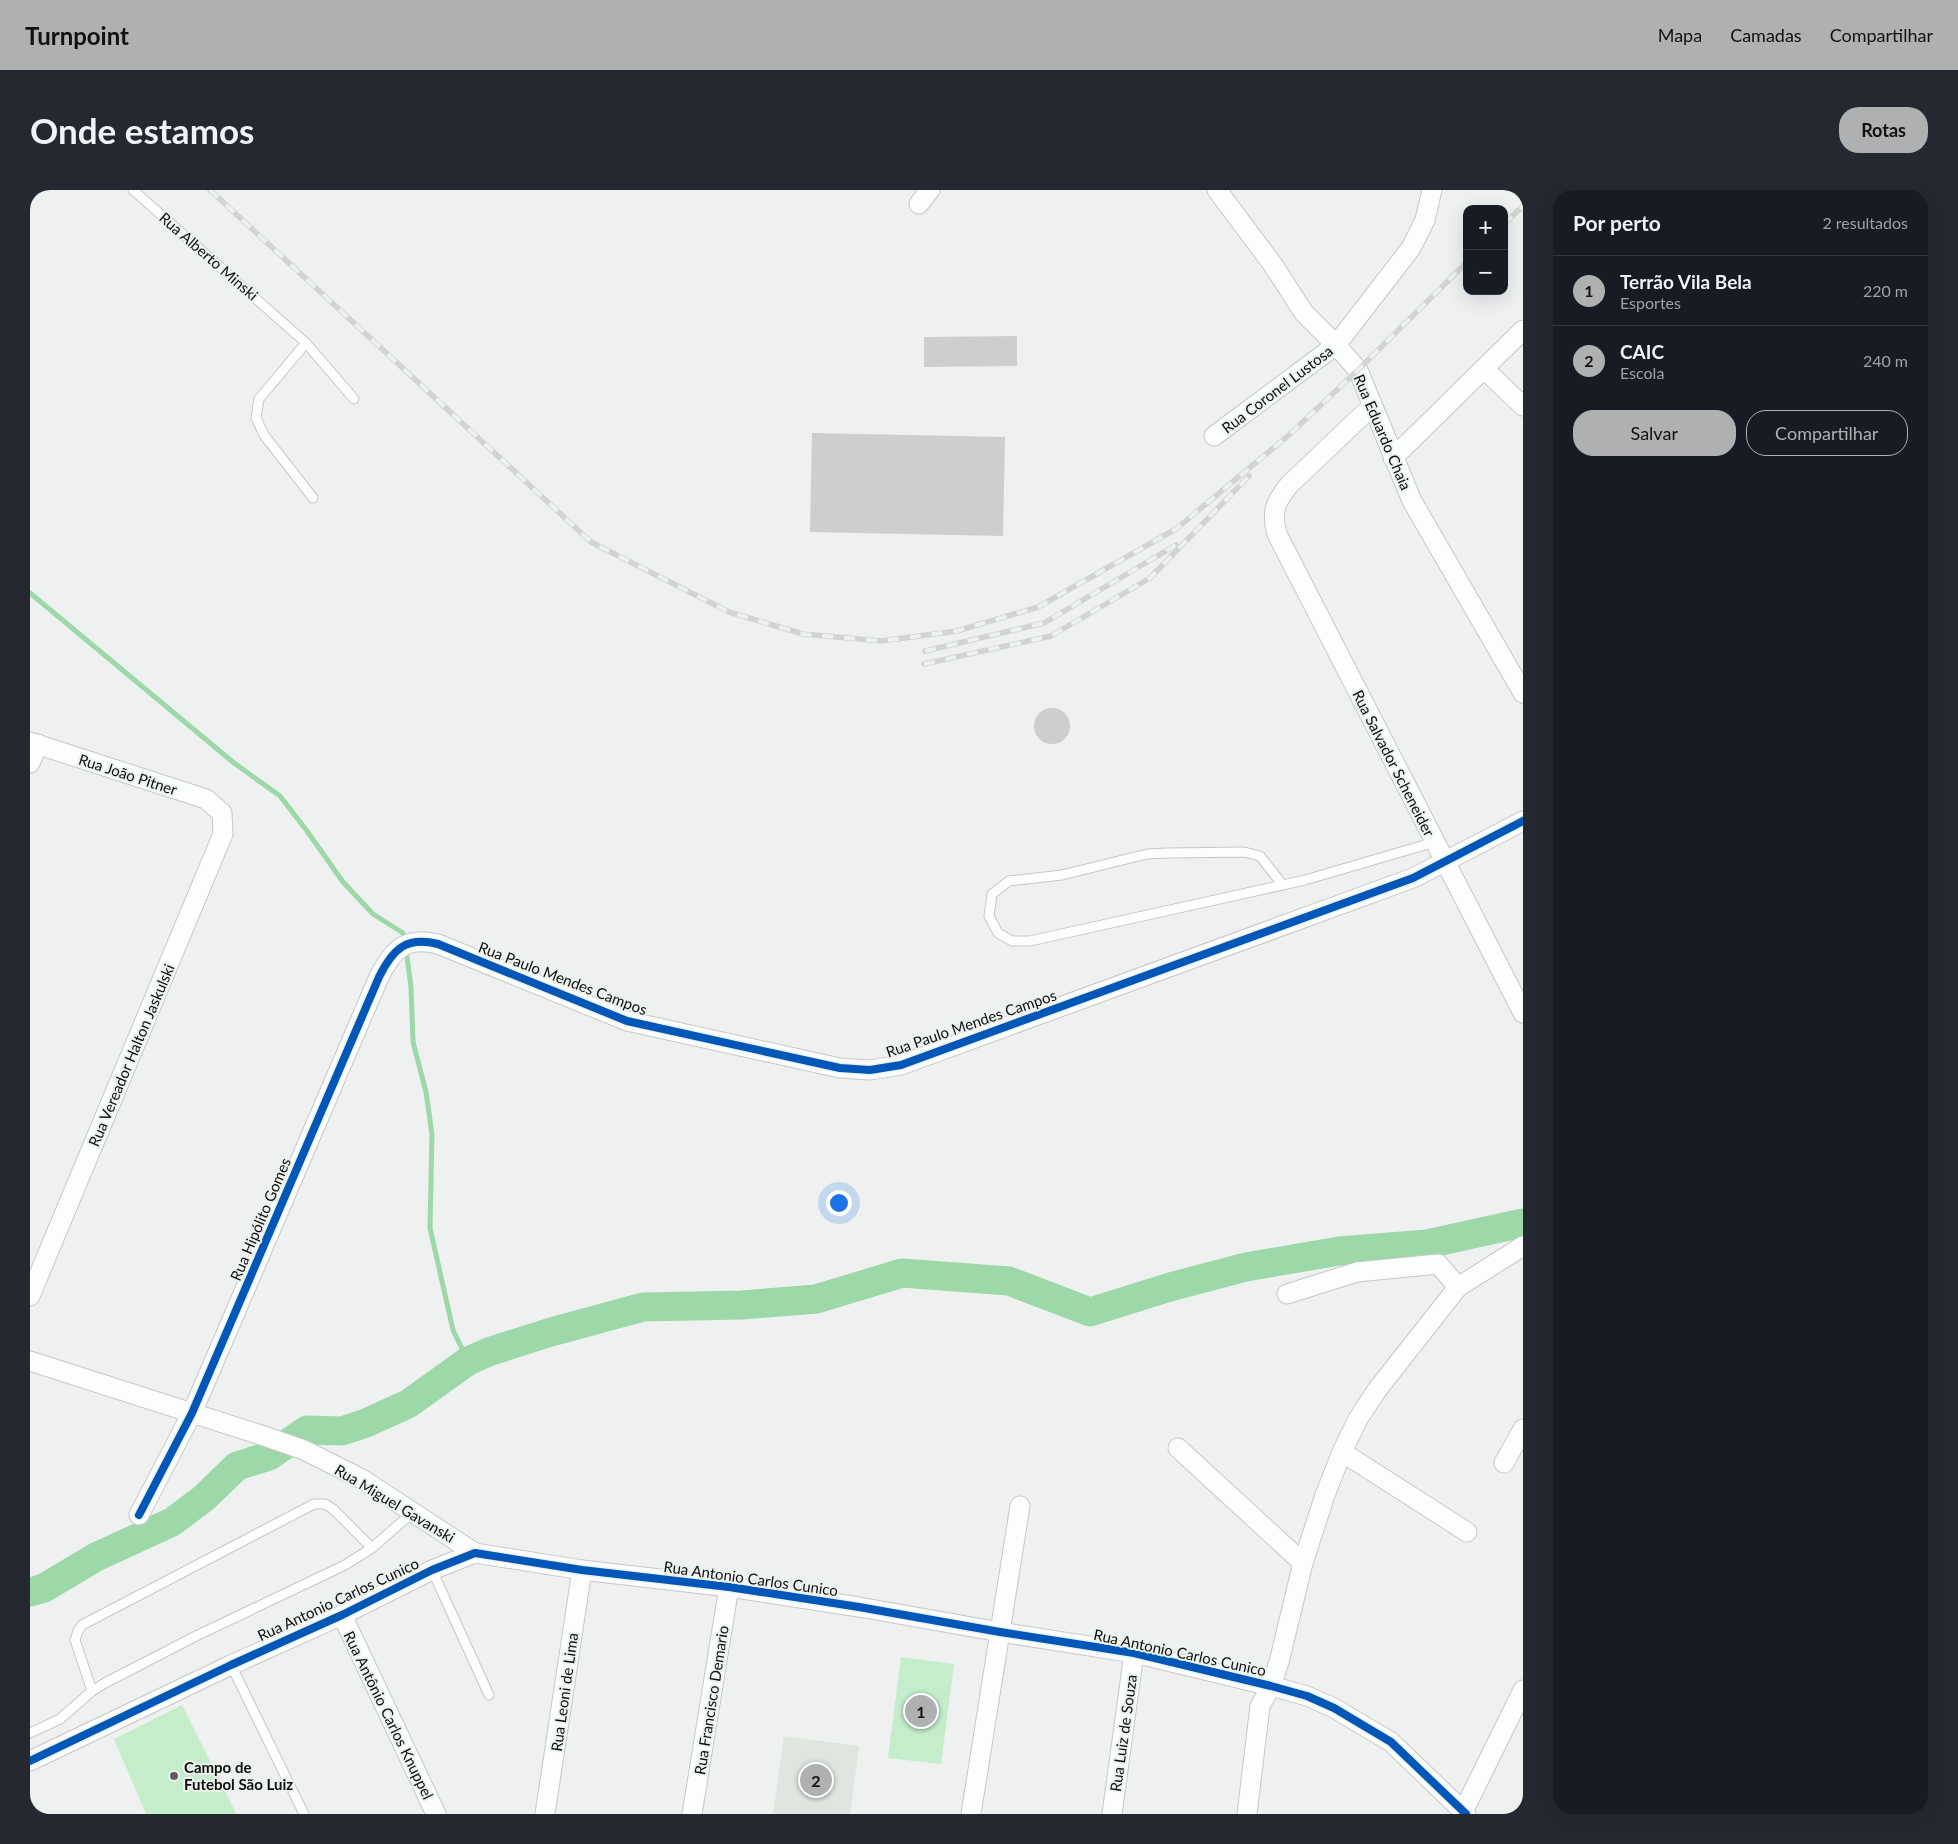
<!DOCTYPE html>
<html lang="pt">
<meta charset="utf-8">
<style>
body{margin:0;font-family:Lato,sans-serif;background:#242831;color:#f1f3f6}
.controls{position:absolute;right:15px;top:15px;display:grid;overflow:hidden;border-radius:10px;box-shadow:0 5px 20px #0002}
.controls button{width:45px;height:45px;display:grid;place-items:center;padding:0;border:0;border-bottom:1px solid #363941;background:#171b24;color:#f1f3f6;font:25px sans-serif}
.you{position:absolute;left:808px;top:1012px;width:18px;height:18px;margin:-12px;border:4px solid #fff;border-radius:50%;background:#1a73e8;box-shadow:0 0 0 8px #1a73e833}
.badge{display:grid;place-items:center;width:32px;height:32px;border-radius:50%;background:#aeb0b1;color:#111;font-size:16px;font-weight:700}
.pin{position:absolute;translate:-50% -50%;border:2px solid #fff;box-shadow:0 1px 5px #0006}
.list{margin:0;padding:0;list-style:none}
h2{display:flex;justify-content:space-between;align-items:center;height:65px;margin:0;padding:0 20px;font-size:21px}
h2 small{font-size:16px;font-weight:400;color:#9ea1a6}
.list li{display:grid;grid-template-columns:32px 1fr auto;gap:15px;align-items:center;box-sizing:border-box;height:70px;padding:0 20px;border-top:1px solid #363941}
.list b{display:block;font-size:19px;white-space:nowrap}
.list p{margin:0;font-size:16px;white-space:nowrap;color:#9ea1a6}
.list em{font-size:16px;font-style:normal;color:#9ea1a6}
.actions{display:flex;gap:10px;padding:15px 20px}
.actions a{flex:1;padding:11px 0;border:1px solid #aeb0b1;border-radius:20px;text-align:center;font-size:18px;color:#aeb0b1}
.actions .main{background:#aeb0b1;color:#111}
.map{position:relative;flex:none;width:1493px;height:1624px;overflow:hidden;border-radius:20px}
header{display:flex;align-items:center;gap:30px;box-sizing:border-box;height:70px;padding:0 25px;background:#aeb0b1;color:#111}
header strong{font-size:24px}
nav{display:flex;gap:28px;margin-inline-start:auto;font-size:18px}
.intro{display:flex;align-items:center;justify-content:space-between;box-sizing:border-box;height:120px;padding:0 30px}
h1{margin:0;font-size:35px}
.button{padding:12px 22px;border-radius:20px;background:#aeb0b1;color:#111;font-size:18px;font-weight:700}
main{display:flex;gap:30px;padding:0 30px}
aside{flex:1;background:#171b24;border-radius:20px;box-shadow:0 5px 20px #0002}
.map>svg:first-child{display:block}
.built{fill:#dee6df}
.green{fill:#c4edcb}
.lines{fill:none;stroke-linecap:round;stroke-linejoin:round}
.stream{stroke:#9cd8a8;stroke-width:5}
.river{stroke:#9cd8a8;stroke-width:29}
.building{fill:#cdcfcd}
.lane-casing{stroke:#c6c8c6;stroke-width:11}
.street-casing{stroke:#c6c8c6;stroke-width:21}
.lane{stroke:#fcfdfd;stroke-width:9}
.street{stroke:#fcfdfd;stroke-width:19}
.rail-casing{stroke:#d2d3d2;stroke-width:5.5}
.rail{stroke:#edf2ee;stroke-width:4;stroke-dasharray:11;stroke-linecap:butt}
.cycleway-casing{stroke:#edf2ee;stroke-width:11}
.cycleway{stroke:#0057b8;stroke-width:8}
.poi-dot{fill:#5c5e5c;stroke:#edf2ee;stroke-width:2}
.labels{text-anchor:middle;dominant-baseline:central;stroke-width:4;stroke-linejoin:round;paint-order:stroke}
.street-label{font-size:15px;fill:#0d0f0d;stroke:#edf2ee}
.poi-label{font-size:15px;font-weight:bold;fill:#0d0f0d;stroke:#edf2ee;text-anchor:start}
</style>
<header>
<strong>Turnpoint</strong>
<nav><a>Mapa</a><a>Camadas</a><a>Compartilhar</a></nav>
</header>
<div class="intro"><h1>Onde estamos</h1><a class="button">Rotas</a></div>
<main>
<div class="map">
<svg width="1493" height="1624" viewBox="0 0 1493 1624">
<rect width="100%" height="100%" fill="#eef1ef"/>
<polygon class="built" points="754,1546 829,1556 820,1624 743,1624"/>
<g class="green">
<polygon points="871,1467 924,1474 911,1574 858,1568"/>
<polygon points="152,1515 206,1623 205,1624 116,1624 84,1549"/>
</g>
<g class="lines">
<g class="stream">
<polyline points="0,403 204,573 250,606 277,641 313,692 343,724 373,743 375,751"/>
<polyline points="376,759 381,797 383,852 396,902 402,944 400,1038 423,1140 438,1171"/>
</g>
<polyline class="river" points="0,1402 14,1398 66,1367 142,1332 174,1308 207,1276 239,1266 277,1240 312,1241 336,1233 378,1214 438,1171 461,1161 521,1142 613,1117 712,1115 786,1109 872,1083 979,1091 1060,1122 1140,1097 1216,1077 1309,1061 1397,1054 1493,1033"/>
</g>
<g class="building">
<polygon points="987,146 987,176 894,177 894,147"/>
<polygon points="782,243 975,247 973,346 780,342"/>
<circle cx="1022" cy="536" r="18"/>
</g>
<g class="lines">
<defs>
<g id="lane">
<polyline points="103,0 276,153 229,209 226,228 234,245 283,308"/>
<polyline points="276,153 324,209"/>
<polyline points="1252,694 1230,666 1214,662 1138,663 1117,664 1032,685 979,691 962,704 959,726 968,743 982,751 1000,751 1275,690 1405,652"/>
<polyline points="402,1380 459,1505"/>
<polyline points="201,1475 274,1624"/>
<polyline points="62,1501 45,1450 48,1441 52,1435 284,1314 295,1314 303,1319 342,1358"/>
<polyline points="0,1543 30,1529 62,1501 75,1493 166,1446 315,1375 342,1358 383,1322"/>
</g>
<g id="street">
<polyline points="1187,0 1243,75 1274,123 1306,155 1328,180 1382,311 1493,503"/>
<polyline points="889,14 900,0"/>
<polyline points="1454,179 1493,216"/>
<path d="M1342 216 1259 295C1245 313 1241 321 1247 344L1493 823"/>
<polyline points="1184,246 1306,155 1381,58 1395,30 1402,0"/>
<polyline points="1363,268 1493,140"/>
<polyline points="0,552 176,609 192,623 193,644 0,1106"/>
<polyline points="0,573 8,554"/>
<polyline points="1257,1104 1327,1082 1408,1074 1428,1097"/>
<polyline points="0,1171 234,1246 274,1260 332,1289 445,1363"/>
<polyline points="1148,1258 1273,1373"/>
<polyline points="1312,1262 1437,1342"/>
<polyline points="1474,1273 1493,1239"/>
<path d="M109 1325 162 1223 349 787C363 759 376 746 408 754L597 831 810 878 840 880 871 875 1383 688 1493 631"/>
<polyline points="312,1425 406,1624"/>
<polyline points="0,1571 201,1475 312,1425 402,1380 445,1363 552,1380 699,1397 829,1417 970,1442 1104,1463 1241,1496 1277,1506 1304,1518 1361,1552 1436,1624"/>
<polyline points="1433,1622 1493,1500"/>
<polyline points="515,1624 552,1380"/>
<polyline points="662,1624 699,1397"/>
<polyline points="941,1624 990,1316"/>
<polyline points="1082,1624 1104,1463"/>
<polyline points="1217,1624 1230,1516 1241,1496 1249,1472 1273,1373 1295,1305 1312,1262 1328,1229 1347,1200 1428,1097 1493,1056"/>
</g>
</defs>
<use href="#lane" class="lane-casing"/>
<use href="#street" class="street-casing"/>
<use href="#lane" class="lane"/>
<use href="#street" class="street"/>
<defs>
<g id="rail">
<polyline points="180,0 561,352 699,422 773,444 851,451 927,441 1008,417 1146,339 1259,245 1328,180 1437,72"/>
<polyline points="1474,34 1493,16"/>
<polyline points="895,461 1014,433 1146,355"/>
<polyline points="894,474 1021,446 1120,388 1219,286"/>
</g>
</defs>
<use href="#rail" class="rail-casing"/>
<use href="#rail" class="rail"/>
<defs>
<g id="cycleway">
<path d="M109 1325 162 1223 349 787C363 759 376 746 408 754L597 831 810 878 840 880 871 875 1383 688 1493 631"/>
<polyline points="0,1571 201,1475 312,1425 402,1380 445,1363 552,1380 699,1397 829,1417 970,1442 1104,1463 1241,1496 1277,1506 1304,1518 1361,1552 1436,1624"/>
</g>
</defs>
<use href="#cycleway" class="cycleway-casing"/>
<use href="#cycleway" class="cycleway"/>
</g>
<circle class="poi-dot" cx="144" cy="1586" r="5"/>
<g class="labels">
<g class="street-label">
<text transform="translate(179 66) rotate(41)">Rua Alberto Minski</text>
<text transform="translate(1247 199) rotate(-37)">Rua Coronel Lustosa</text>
<text transform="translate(1353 242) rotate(67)">Rua Eduardo Chaia</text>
<text transform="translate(1364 573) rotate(63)">Rua Salvador Scheneider</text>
<text transform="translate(98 584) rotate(18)">Rua João Pitner</text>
<text transform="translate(533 788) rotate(21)">Rua Paulo Mendes Campos</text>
<text transform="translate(941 833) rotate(-19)">Rua Paulo Mendes Campos</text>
<text transform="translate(101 865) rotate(-67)">Rua Vereador Halton Jaskulski</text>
<text transform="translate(230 1029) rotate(-67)">Rua Hipólito Gomes</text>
<text transform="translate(365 1313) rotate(31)">Rua Miguel Gavanski</text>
<text transform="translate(721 1388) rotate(8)">Rua Antonio Carlos Cunico</text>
<text transform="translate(308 1409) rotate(-25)">Rua Antonio Carlos Cunico</text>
<text transform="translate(1150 1462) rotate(12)">Rua Antonio Carlos Cunico</text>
<text transform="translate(534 1502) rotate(-82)">Rua Leoni de Lima</text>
<text transform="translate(681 1510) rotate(-81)">Rua Francisco Demario</text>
<text transform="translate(359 1525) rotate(64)">Rua Antônio Carlos Knuppel</text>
<text transform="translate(1093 1543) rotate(-82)">Rua Luiz de Souza</text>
</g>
<g class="poi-label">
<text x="154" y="1577">Campo de<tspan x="154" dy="17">Futebol São Luiz</tspan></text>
</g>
</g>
</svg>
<div class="controls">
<button>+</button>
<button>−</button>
</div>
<div class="you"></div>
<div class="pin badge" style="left:891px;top:1521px">1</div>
<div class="pin badge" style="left:786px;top:1590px">2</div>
</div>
<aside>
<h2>Por perto<small>2 resultados</small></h2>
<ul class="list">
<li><span class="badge">1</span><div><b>Terrão Vila Bela</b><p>Esportes</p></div><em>220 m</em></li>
<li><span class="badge">2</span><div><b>CAIC</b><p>Escola</p></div><em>240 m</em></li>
</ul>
<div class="actions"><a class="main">Salvar</a><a>Compartilhar</a></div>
</aside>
</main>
